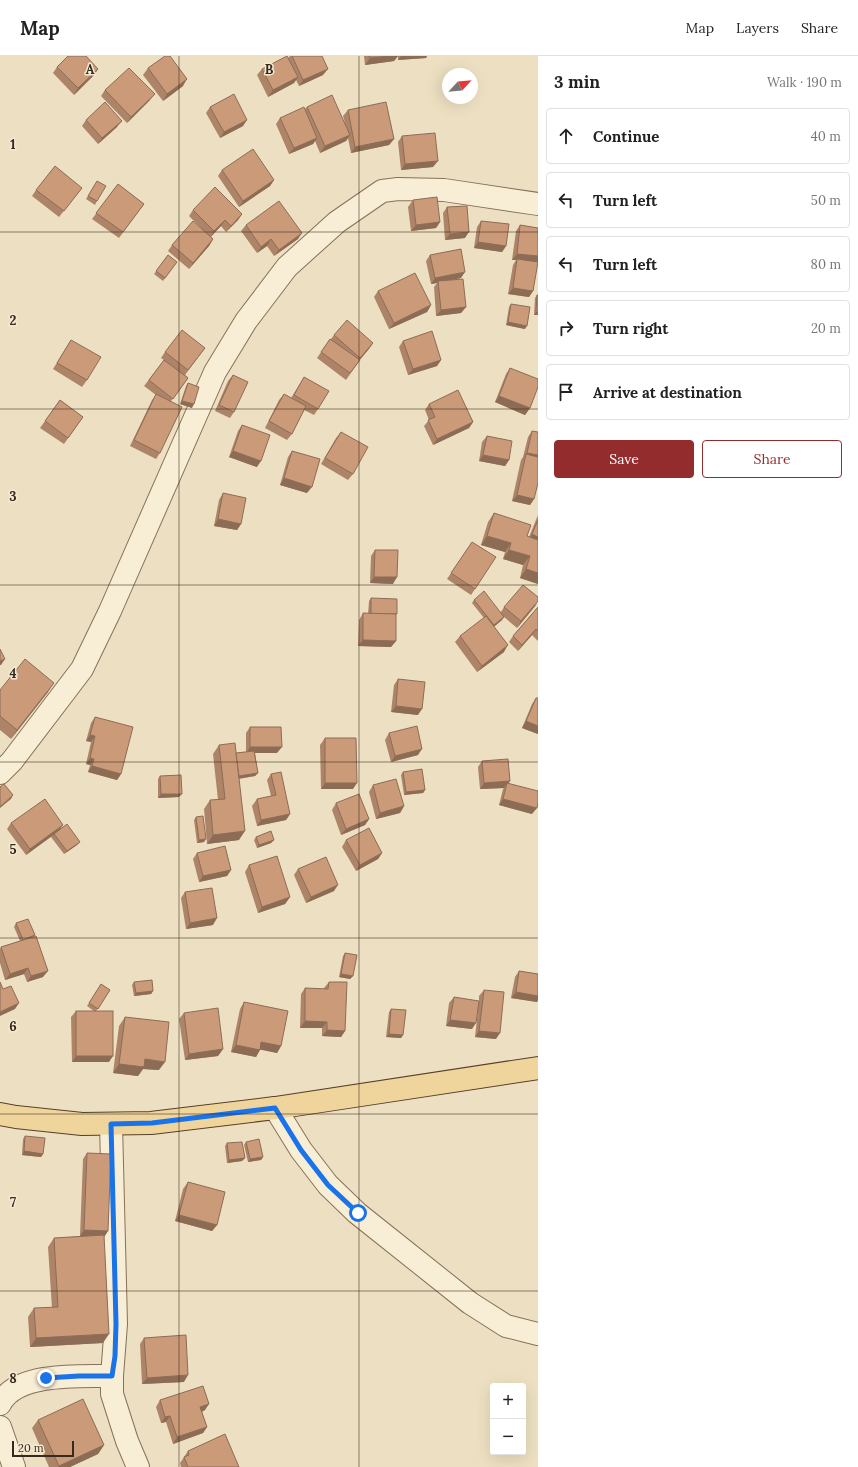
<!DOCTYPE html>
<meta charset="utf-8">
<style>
body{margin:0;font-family:Lora,serif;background:#f2f2f2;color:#222}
.controls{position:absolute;right:12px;bottom:12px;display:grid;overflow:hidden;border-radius:4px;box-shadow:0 4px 16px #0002}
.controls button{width:36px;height:36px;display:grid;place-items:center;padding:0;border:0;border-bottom:1px solid #e0e0e0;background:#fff;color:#222;font:20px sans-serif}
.compass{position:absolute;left:442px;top:12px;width:36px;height:36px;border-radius:50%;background:#fff;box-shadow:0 4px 16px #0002;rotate:64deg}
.scale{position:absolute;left:12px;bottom:10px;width:62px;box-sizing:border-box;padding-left:4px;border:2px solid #36291e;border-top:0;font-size:11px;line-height:14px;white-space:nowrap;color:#36291e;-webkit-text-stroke:3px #f4ead2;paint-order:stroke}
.stop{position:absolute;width:12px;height:12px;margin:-9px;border:3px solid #1a73e8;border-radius:50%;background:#fff}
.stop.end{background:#1a73e8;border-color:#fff;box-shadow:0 1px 4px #0008}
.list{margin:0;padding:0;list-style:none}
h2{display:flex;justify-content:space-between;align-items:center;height:52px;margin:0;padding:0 16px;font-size:17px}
h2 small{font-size:13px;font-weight:400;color:#767676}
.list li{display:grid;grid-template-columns:26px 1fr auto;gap:12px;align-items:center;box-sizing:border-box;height:56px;margin:0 8px 8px;padding:0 8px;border:1px solid #e0e0e0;border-radius:4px}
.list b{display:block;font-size:15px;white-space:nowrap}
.list em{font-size:13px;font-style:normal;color:#767676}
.actions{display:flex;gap:8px;padding:12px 16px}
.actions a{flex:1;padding:9px 0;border:1px solid #932c2d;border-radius:4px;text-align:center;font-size:14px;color:#932c2d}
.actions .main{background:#932c2d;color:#fff}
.icon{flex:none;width:22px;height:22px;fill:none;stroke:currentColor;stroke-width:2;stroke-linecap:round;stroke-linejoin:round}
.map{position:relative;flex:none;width:538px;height:1411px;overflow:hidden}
header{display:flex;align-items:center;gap:24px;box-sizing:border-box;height:56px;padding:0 20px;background:#fff;border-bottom:1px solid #e0e0e0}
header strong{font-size:19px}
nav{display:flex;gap:22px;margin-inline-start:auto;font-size:14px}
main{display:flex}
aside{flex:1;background:#fff}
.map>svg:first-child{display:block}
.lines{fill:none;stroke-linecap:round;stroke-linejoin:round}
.minor-casing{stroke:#86715a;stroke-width:24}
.major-casing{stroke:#54402e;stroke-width:24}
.minor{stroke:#f8edd5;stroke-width:22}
.major{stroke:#efd49b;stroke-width:22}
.wall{fill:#ae8468}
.shaded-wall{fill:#8d6c55}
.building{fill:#ca9a79;stroke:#8d6c55}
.route{stroke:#1a73e8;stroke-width:5}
.grid{fill:none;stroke:#36291e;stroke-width:1;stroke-opacity:0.55}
.grid-label{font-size:13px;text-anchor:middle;font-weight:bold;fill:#36291e;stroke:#f4ead2;stroke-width:3;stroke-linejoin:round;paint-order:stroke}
</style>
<header>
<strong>Map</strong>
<nav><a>Map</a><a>Layers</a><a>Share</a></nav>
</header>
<main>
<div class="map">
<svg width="538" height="1411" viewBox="0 0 538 1411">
<rect width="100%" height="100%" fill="#ede0c2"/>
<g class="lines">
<defs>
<g id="minor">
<polyline points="0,717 12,705 82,613 110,555 215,316 246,265 287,211 337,166 382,135 398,133 444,134 538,148"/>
<polyline points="275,1052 301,1094 328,1129 357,1157 470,1247 506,1270 538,1278"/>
<polyline points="111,1068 116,1268 112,1320 112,1338 127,1385 138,1411"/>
<path d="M0 1348C16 1316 81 1320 112 1320"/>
<polyline points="0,1371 14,1411"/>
</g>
<polyline id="major" points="0,1058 16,1061 82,1068 151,1067 275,1052 538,1012"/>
</defs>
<use href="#minor" class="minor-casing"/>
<use href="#major" class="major-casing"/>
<use href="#minor" class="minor"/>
<use href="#major" class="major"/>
</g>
<g class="wall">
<polygon points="290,0 322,0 323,19 299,30 296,24 294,27 268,41 257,19 262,13 288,2"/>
<polygon points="364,0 427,0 426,2 398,4 398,0 394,5 365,9"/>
<polygon points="57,11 98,13 94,19 74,39 53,17"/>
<polygon points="148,12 183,30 163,45 143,19"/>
<polygon points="105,34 150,44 127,67 101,40"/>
<polygon points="210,51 243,70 220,82 206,57"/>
<polygon points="307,51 345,67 343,60 348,54 394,83 389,89 351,97 348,82 346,85 320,97 315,85 313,88 289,98 276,68 280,62 305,53"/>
<polygon points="86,64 117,71 98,88 82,70"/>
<polygon points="402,80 433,111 401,114 398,86"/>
<polygon points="222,114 274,124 270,130 239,151 218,120"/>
<polygon points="97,125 97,145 95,149 86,143"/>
<polygon points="118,128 144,148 119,182 92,163"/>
<polygon points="82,132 59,161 32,140 36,134"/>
<polygon points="413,144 440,166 436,172 411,175 408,151"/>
<polygon points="447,151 465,182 445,184 443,157"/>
<polygon points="193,154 242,158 238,164 226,176 221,170 211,181 213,183 209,190 189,213 168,195 172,189 203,174 189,160"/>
<polygon points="481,165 506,190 502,196 474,192 477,171"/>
<polygon points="246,169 298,183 274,200 267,190 257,197 241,175"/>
<polygon points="520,169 538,172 538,207 537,207 533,235 529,241 508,238 513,209 516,204 512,204 516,175"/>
<polygon points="168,199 177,206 163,225 154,218"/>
<polygon points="430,199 461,222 450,224 466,251 461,257 436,260 434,231 437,227 431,228 426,205"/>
<polygon points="378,235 431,249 427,256 389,273 374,241"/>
<polygon points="537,239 538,239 538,259 534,259 535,242"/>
<polygon points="511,248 525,273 506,269 509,251"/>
<polygon points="334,279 373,287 360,304 346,324 317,302 330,283 331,283"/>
<polygon points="71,284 87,324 82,331 53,313"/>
<polygon points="403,285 441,304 437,310 408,319 399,291"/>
<polygon points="205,292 185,319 188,322 171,345 160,397 156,403 130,390 152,344 156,339 144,330 164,304 161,302 165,296"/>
<polygon points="510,312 530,352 525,359 495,346 506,318"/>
<polygon points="233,319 234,356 230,362 215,355 228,325"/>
<polygon points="304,321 318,353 314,359 304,354 292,378 287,384 265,372 279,344 284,338 291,342"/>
<polygon points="188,327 192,352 180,348 186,330"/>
<polygon points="60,344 83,361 64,388 40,372"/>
<polygon points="429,348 473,366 469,372 433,389 424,370 429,364 425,354"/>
<polygon points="242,369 257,411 229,401 238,375"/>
<polygon points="532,375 534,443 530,449 512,445 521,404 523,401 528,381"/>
<polygon points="341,376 353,418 348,424 321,408 336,382"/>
<polygon points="487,380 509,404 505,410 479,405 482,386"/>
<polygon points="292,395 307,437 280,429 288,401"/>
<polygon points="223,437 241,468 237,474 214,470 219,444"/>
<polygon points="494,457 527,480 529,481 538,459 538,528 520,522 523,509 503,503 505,496 481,489 488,466"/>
<polygon points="468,492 475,533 471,539 447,523"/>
<polygon points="375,494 393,528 370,527 371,500"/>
<polygon points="371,542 396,559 396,585 391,591 358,590 359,564 363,557 368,558 369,545"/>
<polygon points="474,544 501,556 504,551 536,549 517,572 504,561 502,564 494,571 504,596 477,616 455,586 460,580 484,562 472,547"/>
<polygon points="538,551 538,585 532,579 518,595 509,586 513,580"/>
<polygon points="398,623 418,659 391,656 394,629"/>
<polygon points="0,634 48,636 11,683 0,674"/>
<polygon points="536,642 538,642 538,678 522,672 532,648"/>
<polygon points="95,661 121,718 117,724 88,716 90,709 86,708 91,686 86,685 91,667"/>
<polygon points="250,671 277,697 255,697 258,717 255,720 239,723 239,784 207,788 204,753 210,744 218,744 213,698 219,689 236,697 246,696 246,677"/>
<polygon points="389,677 418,699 391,706 385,684"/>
<polygon points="325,682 353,733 321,733 320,689"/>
<polygon points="482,705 510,725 508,727 532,758 499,749 503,733 504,732 480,733 478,711"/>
<polygon points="403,716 425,734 423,737 404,739 401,719"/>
<polygon points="271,718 290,758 286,764 257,770 252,750 257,743 271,740 267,724"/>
<polygon points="160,720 179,741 158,742 158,723"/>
<polygon points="373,729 404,750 400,757 376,763 369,736"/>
<polygon points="336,747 369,763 365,769 341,779 332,754"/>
<polygon points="196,761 204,786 197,787 194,764"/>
<polygon points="11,767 60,773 77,789 64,798 51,781 53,779 26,799 7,773"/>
<polygon points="256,781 274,784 271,787 257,792 254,784"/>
<polygon points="346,784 382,797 378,803 356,815 342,791"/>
<polygon points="197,797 231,814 227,820 199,826 193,803"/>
<polygon points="249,809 290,841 285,848 258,857 245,816"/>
<polygon points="298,813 334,835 306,847 294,819"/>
<polygon points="185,836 213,869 186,873 181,842"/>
<polygon points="16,867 35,879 34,881 43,921 27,926 24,918 5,924 0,907 0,893 1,891 20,885 14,871"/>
<polygon points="345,897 353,920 350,923 339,921 343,900"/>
<polygon points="519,915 538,918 538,944 537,946 511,942 515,921"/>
<polygon points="134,926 153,935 151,938 134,940 132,929"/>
<polygon points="329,926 345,975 341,981 322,980 322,972 300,972 301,938 305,932 324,933 324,932"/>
<polygon points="101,928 110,934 96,955 109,1006 72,1006 71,961 76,955 94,955 87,950"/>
<polygon points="484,934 496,983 475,981 478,954 472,973 446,970 449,947 454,941 479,945 479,940"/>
<polygon points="244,946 281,990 277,997 260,993 256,1001 231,996 240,953"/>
<polygon points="391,953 403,979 401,982 386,981 389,956"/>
<polygon points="184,957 223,993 218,1000 185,1004 179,963"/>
<polygon points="125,961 159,1014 143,1013 138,1020 113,1017 119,970"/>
<polygon points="25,1080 43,1098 41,1101 22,1099 23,1083"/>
<polygon points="246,1086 263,1101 261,1104 248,1106 244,1089"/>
<polygon points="227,1087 245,1102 242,1105 227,1107 225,1090"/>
<polygon points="87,1097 108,1175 104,1181 103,1287 30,1291 28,1261 34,1252 52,1252 48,1191 54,1182 84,1180 80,1180 83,1103"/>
<polygon points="188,1126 217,1169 212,1175 175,1165 183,1133"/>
<polygon points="144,1282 184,1326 142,1328 140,1288"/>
<polygon points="160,1344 205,1354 202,1356 207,1371 203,1377 173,1388 166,1366 161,1367 156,1351"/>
<polygon points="38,1364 104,1389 98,1398 70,1411 49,1411 32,1372"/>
<polygon points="188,1395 239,1411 181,1411 180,1407"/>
</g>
<g class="shaded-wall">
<polygon points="391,0 398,0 394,5 365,9 370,2"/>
<polygon points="401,0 427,0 426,2 398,4"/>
<polygon points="98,13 94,19 74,39 78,32"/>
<polygon points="328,13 323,19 299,30 303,24"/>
<polygon points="298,21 294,27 268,41 273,34"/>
<polygon points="187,23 183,30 163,45 167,38"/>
<polygon points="155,38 150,44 127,67 131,61"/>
<polygon points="247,64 243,70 220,82 224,76"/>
<polygon points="122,65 117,71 98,88 102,82"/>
<polygon points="350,79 346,85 320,97 325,90"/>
<polygon points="317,82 313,88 289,98 294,92"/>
<polygon points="394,83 389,89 351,97 355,91"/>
<polygon points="438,105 433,111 401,114 405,108"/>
<polygon points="274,124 270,130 239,151 243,145"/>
<polygon points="242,158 238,164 226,176 231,170"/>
<polygon points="225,164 221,170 210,181 214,175"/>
<polygon points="440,166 436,172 411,175 416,169"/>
<polygon points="469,176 465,182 445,184 450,178"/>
<polygon points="302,177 298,183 274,200 279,194"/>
<polygon points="213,183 209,190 189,213 193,207"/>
<polygon points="271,183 267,190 257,197 261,191"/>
<polygon points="478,186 506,190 502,196 474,192"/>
<polygon points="517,198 538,200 538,207 517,204 517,203 516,204 512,204"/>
<polygon points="465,216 461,222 438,227 438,225 437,227 431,228 435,222"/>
<polygon points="513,232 533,235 529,241 508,238"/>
<polygon points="431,249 427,256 389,273 394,267"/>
<polygon points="466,251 461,257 436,260 441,254"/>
<polygon points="536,256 538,256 538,259 534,259"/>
<polygon points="508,266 527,270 525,273 506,269"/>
<polygon points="373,287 369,293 356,308 360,302"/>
<polygon points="441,304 437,310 408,319 413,313"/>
<polygon points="499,340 530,352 525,359 495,346"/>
<polygon points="182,345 194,348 192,352 180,348"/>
<polygon points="473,366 469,372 433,389 437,383"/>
<polygon points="233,395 261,405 257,411 229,401"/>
<polygon points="527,397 538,399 538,406 525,400"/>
<polygon points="483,399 509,404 505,410 479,405"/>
<polygon points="284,422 312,431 307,437 280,429"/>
<polygon points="517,439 534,443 530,449 512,445"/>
<polygon points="218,463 241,468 237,474 214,470"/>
<polygon points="532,478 538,481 538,489 528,485"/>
<polygon points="487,480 511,487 505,496 481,489"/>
<polygon points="509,494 530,500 523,509 503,503"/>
<polygon points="526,513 538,517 538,528 520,522"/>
<polygon points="374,521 397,521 393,528 370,527"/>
<polygon points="538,546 536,549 517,572 521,565"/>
<polygon points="504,561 502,564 492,572 494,569"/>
<polygon points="536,573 532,579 518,595 522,589"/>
<polygon points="363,584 396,585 391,591 358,590"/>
<polygon points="508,589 504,596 477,616 482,610"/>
<polygon points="5,603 1,609 0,609 0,605"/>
<polygon points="54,627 48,636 11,683 17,674"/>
<polygon points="396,650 422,653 418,659 391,656"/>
<polygon points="526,665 538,670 538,678 522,672"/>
<polygon points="90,679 95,680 91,686 86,685"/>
<polygon points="250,691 282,691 277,697 246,697"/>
<polygon points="422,693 418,699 391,706 395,700"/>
<polygon points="90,702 94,703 90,709 86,708"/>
<polygon points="92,710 121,718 117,724 88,716"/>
<polygon points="258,717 255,720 235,723 238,720"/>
<polygon points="510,725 507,730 507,727 504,732 480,733 484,727"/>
<polygon points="325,727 357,727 353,733 321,733"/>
<polygon points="425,734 423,737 404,739 406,736"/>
<polygon points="161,738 182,738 179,741 158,742"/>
<polygon points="13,739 11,743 0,752 0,751"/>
<polygon points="503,743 537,752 532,758 499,749"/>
<polygon points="404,750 400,757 376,763 380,757"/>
<polygon points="290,758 286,764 257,770 261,764"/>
<polygon points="369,763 365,769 341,779 346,773"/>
<polygon points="63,769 59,775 26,799 30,793"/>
<polygon points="245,775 239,784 207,788 213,779"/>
<polygon points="206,783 204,786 197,787 199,784"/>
<polygon points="274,784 271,787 257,792 259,789"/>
<polygon points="80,786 77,789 64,798 67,795"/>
<polygon points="382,797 378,803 356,815 360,809"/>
<polygon points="231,814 227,820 199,826 203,820"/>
<polygon points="338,829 334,835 306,847 311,841"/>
<polygon points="290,841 285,848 258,857 262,851"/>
<polygon points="217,862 213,869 186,873 190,867"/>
<polygon points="28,912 24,918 5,924 10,918"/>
<polygon points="48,915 43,921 27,926 31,920"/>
<polygon points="341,918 353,920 350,923 339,921"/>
<polygon points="153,935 151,938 134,940 136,937"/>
<polygon points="516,936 538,940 538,944 537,946 511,942"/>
<polygon points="19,947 15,953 0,960 0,956"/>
<polygon points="450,964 476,967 472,973 446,970"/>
<polygon points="305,965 327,966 322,972 300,972"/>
<polygon points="327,974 345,975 341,981 322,980"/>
<polygon points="479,975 500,977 496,983 475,981"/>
<polygon points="389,978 403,979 401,982 386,981"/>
<polygon points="261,986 281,990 277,997 257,993"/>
<polygon points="236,989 260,994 256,1001 231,996"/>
<polygon points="223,993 218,1000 185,1004 189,998"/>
<polygon points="76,1000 113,1000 109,1006 72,1006"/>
<polygon points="145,1003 165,1006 159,1014 143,1013 138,1020 113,1017 119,1008"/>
<polygon points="24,1095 43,1098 41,1101 22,1099"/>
<polygon points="263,1101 261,1104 248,1106 250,1103"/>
<polygon points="245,1102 242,1105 227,1107 229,1104"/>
<polygon points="179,1159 217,1169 212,1175 175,1165"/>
<polygon points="84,1174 108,1175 104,1181 80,1180"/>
<polygon points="109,1278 103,1287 30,1291 36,1282"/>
<polygon points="188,1319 184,1326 142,1328 147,1322"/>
<polygon points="209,1348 205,1354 196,1358 200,1351"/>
<polygon points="170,1360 166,1366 161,1367 165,1361"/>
<polygon points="207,1371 203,1377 173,1388 177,1381"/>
<polygon points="104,1389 98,1398 70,1411 58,1411 59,1410"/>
</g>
<g class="building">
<polygon points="68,0 86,0 98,13 78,32 57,11"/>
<polygon points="165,0 170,0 187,23 167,38 148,12"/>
<polygon points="287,0 298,21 273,34 262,13"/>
<polygon points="292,0 322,0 328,13 303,24"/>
<polygon points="369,0 391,0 370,2"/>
<polygon points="129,12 155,38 131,61 105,34"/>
<polygon points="234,38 247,64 224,76 210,51"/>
<polygon points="332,39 350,79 325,90 307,51"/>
<polygon points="105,46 122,65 102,82 86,64"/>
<polygon points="386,46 394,83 355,91 348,54"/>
<polygon points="304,51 317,82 294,92 280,62"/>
<polygon points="435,77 438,105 405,108 402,80"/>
<polygon points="253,93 274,124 243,145 222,114"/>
<polygon points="55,110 82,132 64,155 36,134"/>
<polygon points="97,125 106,130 97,145 88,140"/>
<polygon points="118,128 144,148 123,176 96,157"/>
<polygon points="215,131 242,158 231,170 225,164 214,175 193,154"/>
<polygon points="437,141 440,166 416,169 413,144"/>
<polygon points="279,145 302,177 279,194 271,183 261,191 246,169"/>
<polygon points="467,150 469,176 450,178 447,151"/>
<polygon points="193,165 213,183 193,207 172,189"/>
<polygon points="481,165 509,168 506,190 478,186"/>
<polygon points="520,169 538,172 538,200 517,198"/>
<polygon points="461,193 465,216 435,222 430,199"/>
<polygon points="168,199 177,206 165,222 156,215"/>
<polygon points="517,203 538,206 533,235 513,232"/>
<polygon points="415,217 431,249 394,267 378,235"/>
<polygon points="463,223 466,251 441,254 438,225"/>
<polygon points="537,239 538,239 538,256 536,256"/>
<polygon points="511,248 530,251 527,270 508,266"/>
<polygon points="347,264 373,287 360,302 334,279"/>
<polygon points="182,274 205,292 188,314 165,296"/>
<polygon points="432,275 441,304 413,313 403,285"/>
<polygon points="330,283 360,304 350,317 321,296"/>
<polygon points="71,284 101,301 87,324 57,307"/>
<polygon points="164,304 188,322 173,343 149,324"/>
<polygon points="510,312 538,323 538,331 530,352 499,340"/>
<polygon points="233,319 248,326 234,356 219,349"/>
<polygon points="304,321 329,335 318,353 294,339"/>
<polygon points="188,327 199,331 194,348 182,345"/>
<polygon points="458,334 473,366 437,383 428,364 435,361 429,348"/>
<polygon points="156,338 182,351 160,397 134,384"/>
<polygon points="284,338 306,350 292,378 269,365"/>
<polygon points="60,344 83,361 68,382 45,365"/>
<polygon points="242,369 270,379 261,405 233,395"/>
<polygon points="532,375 538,376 538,399 527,397"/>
<polygon points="341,376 368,391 353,418 325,402"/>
<polygon points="487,380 512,385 509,404 483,399"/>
<polygon points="292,395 320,403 312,431 284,422"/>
<polygon points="526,398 538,401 538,427 534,443 517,439"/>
<polygon points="223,437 246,442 241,468 218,463"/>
<polygon points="494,457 531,469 527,480 538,484 538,517 526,513 530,500 509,494 511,487 487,480"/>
<polygon points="538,464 538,481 532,478"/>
<polygon points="472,486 496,501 475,533 451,517"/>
<polygon points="375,494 398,494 397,521 374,521"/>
<polygon points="523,529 538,541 538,545 521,565 504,551"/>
<polygon points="484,535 504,561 494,569 474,544"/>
<polygon points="371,542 397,543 397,558 371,558"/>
<polygon points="538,551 538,575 536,573 522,589 513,580"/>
<polygon points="363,557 396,558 396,585 363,584"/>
<polygon points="486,560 508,589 482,610 460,580"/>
<polygon points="0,593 5,603 0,605"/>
<polygon points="25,603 54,627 17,674 0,660 0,634"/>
<polygon points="398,623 425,626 422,653 396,650"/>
<polygon points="536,642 538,642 538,670 526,665"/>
<polygon points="95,661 133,671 121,718 92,710 94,703 90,702 95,680 90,679"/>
<polygon points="417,670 422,693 395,700 389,677"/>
<polygon points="250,671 281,671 282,691 250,691"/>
<polygon points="325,682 356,682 357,727 325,727"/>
<polygon points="235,687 245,775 213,779 210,744 225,743 219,689"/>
<polygon points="254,695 258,717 239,720 236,697"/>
<polygon points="508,703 510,725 484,727 482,705"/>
<polygon points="422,713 425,734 406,736 403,716"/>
<polygon points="281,716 290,758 261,764 257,743 276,739 271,718"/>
<polygon points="181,719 182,738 161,738 160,720"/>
<polygon points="396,723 404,750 380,757 373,729"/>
<polygon points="507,727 538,735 538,747 537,752 503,743"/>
<polygon points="4,728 13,739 0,751 0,731"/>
<polygon points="359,738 369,763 346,773 336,747"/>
<polygon points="45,743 63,769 30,793 11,767"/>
<polygon points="203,760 206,783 199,784 196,761"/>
<polygon points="67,768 80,786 67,795 54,778"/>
<polygon points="369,772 382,797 360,809 346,784"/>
<polygon points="271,775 274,784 259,789 256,781"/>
<polygon points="225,790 231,814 203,820 197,797"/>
<polygon points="277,800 290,841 262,851 249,809"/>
<polygon points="326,801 338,829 311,841 298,813"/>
<polygon points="212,832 217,862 190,867 185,836"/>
<polygon points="28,863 35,879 23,884 16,867"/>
<polygon points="36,880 48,915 31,920 28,912 10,918 1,891"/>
<polygon points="345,897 357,899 353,920 341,918"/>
<polygon points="519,915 538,918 538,940 516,936"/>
<polygon points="152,924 153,935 136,937 134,926"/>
<polygon points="0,926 3,933 11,930 19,947 0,956"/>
<polygon points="329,926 347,926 345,975 327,974 327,966 305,965 305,932 328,933"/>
<polygon points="101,928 110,934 98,953 89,947"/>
<polygon points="484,934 504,936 500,977 479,975"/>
<polygon points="454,941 479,945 476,967 450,964"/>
<polygon points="244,946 288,955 281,990 261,986 260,994 236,989"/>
<polygon points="218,952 223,993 189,998 184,957"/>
<polygon points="391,953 406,954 403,979 389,978"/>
<rect x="76" y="955" width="37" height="45"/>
<polygon points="125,961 169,966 165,1006 145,1003 144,1011 119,1008"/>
<polygon points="25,1080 45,1082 43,1098 24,1095"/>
<polygon points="259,1083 263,1101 250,1103 246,1086"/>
<polygon points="242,1086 245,1102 229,1104 227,1087"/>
<polygon points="87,1097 111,1098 108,1175 84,1174"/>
<polygon points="188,1126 225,1136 217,1169 179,1159"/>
<polygon points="104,1179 109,1278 36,1282 34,1252 58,1251 54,1182"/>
<polygon points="186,1279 188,1319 147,1322 144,1282"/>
<polygon points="203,1330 209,1348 200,1351 207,1371 177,1381 170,1360 165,1361 160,1344"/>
<polygon points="83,1343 104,1389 59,1410 38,1364"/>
<polygon points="225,1378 239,1411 188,1411 184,1401 189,1399 188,1395"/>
</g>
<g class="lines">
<polyline class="route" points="46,1322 79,1320 112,1320 115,1300 116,1268 111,1068 152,1067 275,1052 301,1094 328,1129 358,1157"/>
</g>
<path class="grid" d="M179 0V1411M359 0V1411M0 176H538M0 353H538M0 529H538M0 706H538M0 882H538M0 1058H538M0 1235H538"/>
<g class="grid-label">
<text x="90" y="18">A</text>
<text x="269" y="18">B</text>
<text x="13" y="93">1</text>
<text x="13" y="269">2</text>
<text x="13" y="445">3</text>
<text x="13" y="622">4</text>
<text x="13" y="798">5</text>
<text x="13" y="975">6</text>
<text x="13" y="1151">7</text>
<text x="13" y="1327">8</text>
</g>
</svg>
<div class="controls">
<button>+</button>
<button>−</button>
</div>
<svg class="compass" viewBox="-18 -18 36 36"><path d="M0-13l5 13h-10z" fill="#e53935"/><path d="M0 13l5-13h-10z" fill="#767676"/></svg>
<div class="scale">20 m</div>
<div class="stop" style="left:358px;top:1157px"></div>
<div class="stop end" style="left:46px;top:1322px"></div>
</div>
<aside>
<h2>3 min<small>Walk · 190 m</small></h2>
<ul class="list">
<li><svg class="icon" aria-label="ahead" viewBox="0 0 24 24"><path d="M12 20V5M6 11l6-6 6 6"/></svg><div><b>Continue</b></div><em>40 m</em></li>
<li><svg class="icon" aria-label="left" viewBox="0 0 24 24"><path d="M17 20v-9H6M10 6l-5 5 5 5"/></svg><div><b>Turn left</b></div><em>50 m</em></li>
<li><svg class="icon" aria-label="left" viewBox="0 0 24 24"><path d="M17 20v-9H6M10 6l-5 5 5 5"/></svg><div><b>Turn left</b></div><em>80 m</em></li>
<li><svg class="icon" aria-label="right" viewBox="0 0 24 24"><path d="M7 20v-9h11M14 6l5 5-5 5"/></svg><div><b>Turn right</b></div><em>20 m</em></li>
<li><svg class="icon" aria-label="arrive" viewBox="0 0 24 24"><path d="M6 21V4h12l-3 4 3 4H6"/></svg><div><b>Arrive at destination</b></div></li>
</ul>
<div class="actions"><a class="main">Save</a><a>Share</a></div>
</aside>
</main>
